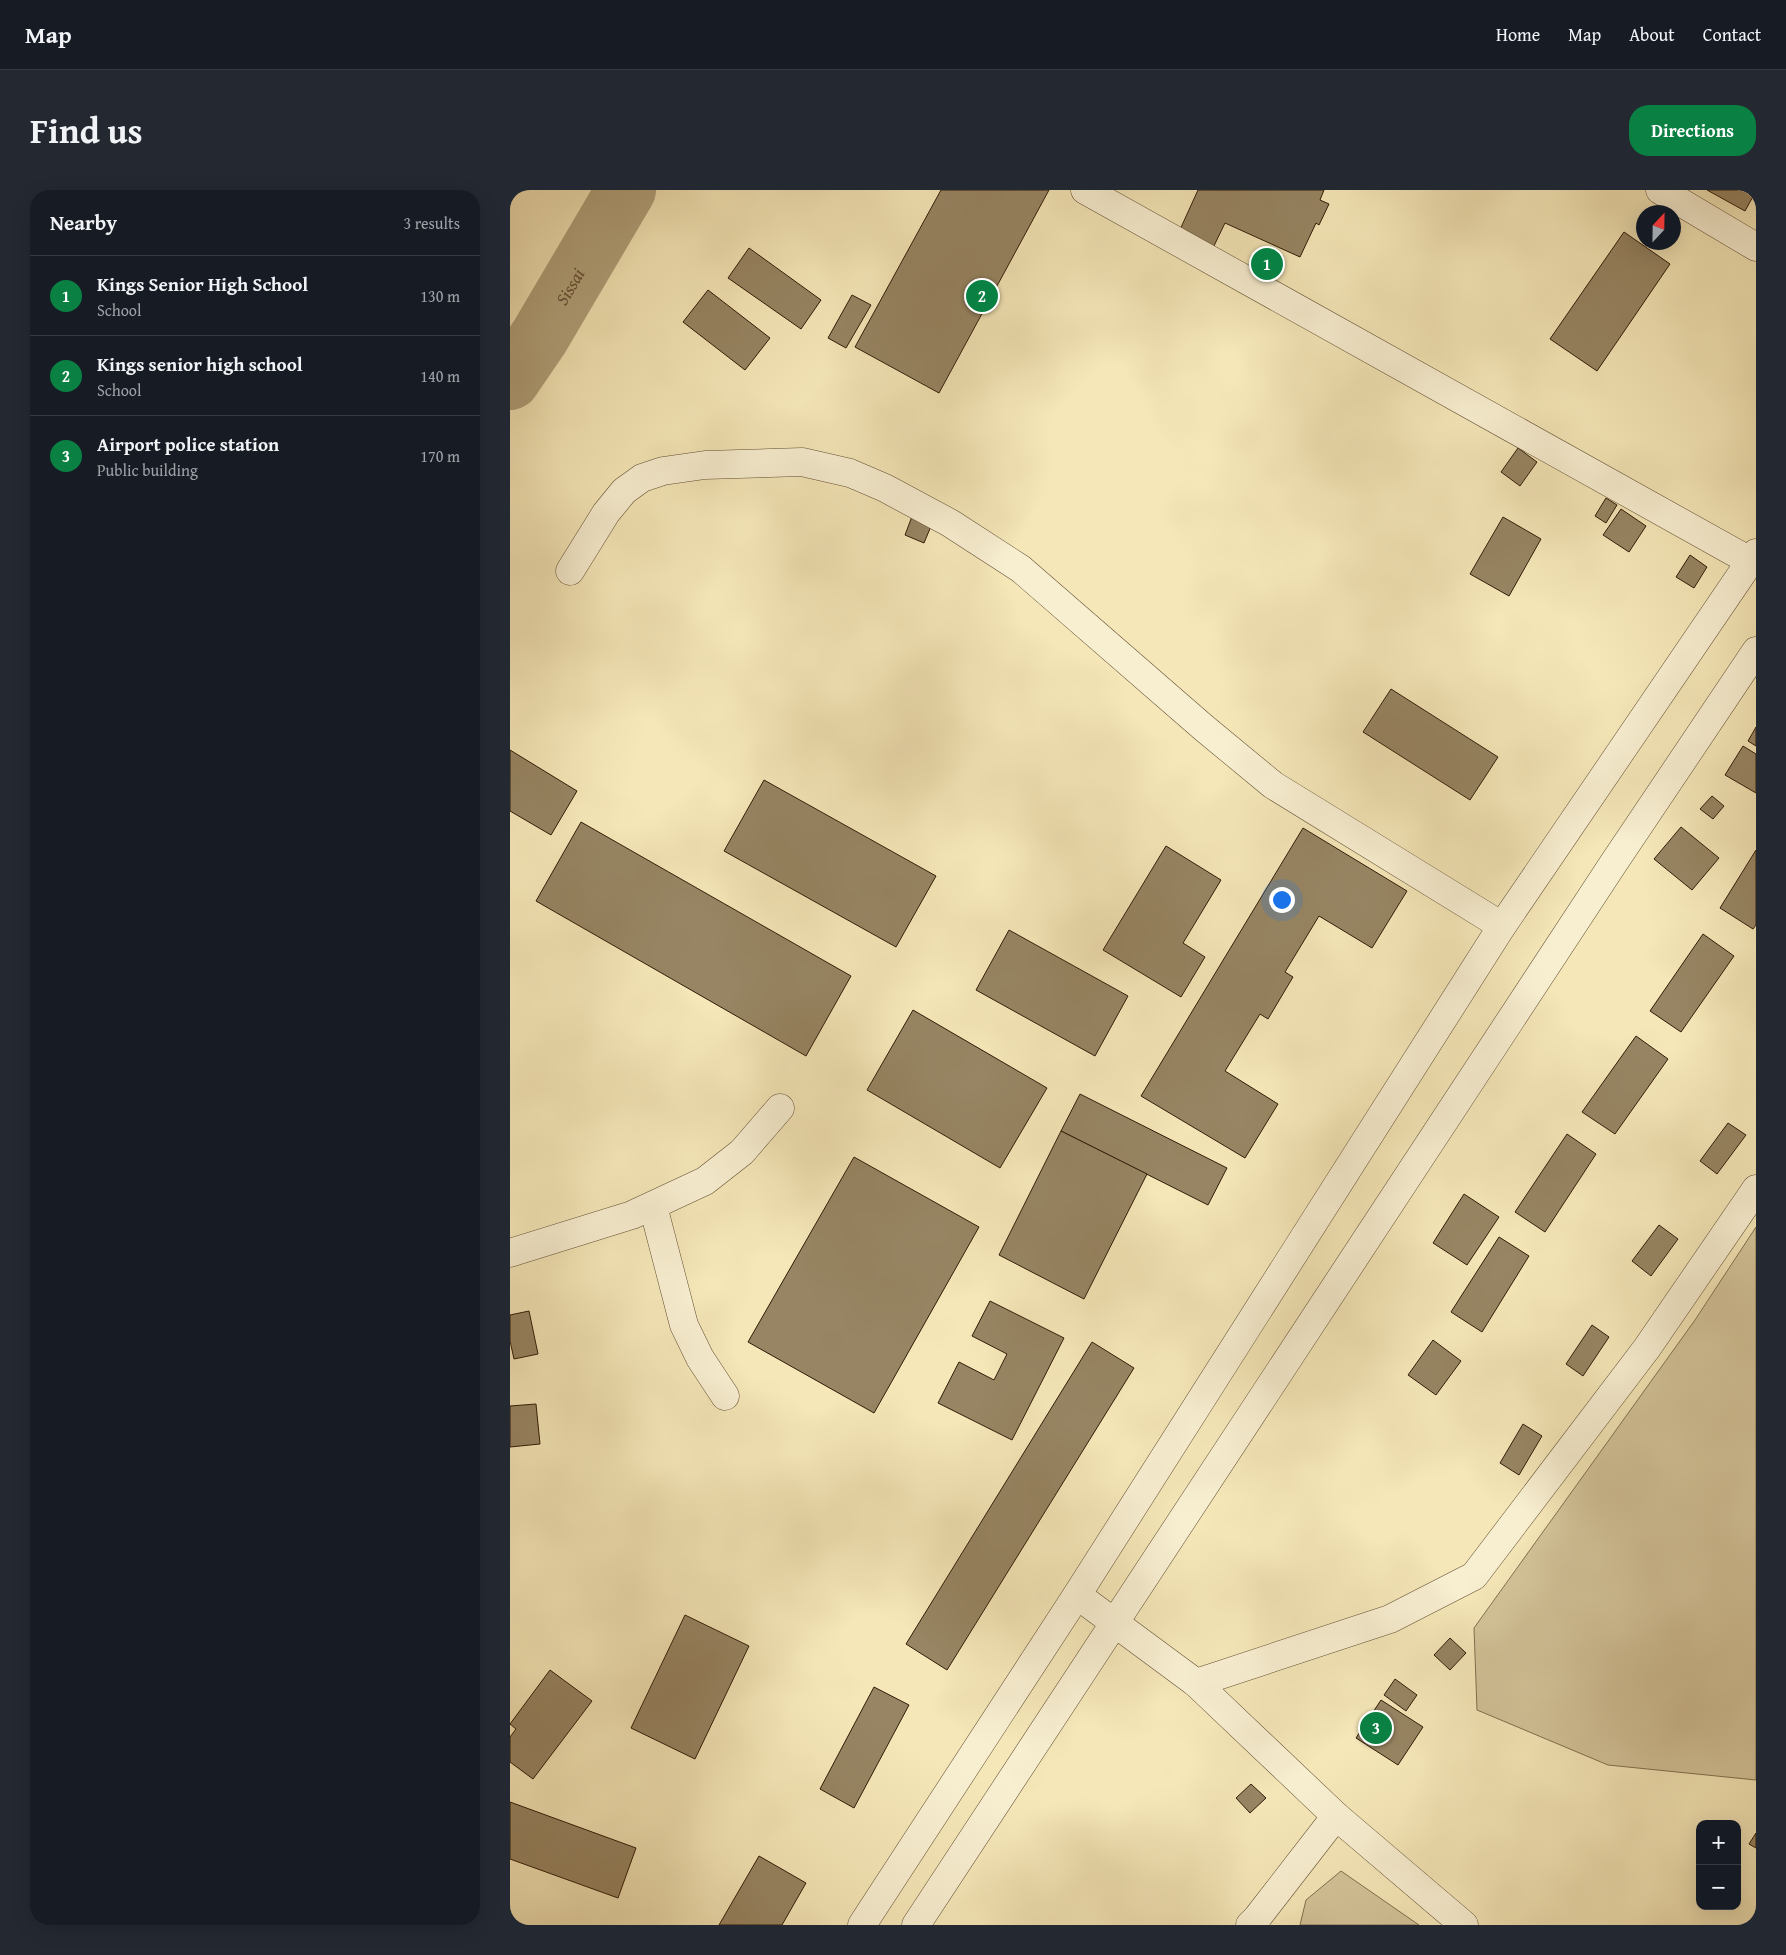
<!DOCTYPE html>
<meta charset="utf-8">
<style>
body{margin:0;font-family:"Gentium Book Plus",serif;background:#242831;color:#f1f3f6}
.controls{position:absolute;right:15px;bottom:15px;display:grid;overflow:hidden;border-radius:10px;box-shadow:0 5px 20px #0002}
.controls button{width:45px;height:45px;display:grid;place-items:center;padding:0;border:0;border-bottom:1px solid #363941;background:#171b24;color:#f1f3f6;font:25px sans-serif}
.compass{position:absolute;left:1126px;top:15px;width:45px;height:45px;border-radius:50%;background:#171b24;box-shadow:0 5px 20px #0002;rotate:22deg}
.you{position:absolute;left:771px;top:709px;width:18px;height:18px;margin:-12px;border:4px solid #fff;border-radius:50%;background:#1a73e8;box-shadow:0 0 0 8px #1a73e833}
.badge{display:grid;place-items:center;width:32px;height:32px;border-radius:50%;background:#0b8043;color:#fff;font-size:16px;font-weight:700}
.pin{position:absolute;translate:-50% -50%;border:2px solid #fff;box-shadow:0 1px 5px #0006}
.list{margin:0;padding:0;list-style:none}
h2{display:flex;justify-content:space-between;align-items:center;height:65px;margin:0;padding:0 20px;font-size:21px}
h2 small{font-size:16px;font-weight:400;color:#9ea1a6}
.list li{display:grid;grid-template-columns:32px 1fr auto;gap:15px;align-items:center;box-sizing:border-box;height:80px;padding:0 20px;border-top:1px solid #363941}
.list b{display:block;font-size:19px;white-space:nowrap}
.list p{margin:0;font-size:16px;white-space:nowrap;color:#9ea1a6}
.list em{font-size:16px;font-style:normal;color:#9ea1a6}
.map{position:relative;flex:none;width:1246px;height:1735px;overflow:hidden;border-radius:20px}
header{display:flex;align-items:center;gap:30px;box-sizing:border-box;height:70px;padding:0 25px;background:#171b24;border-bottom:1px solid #363941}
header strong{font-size:24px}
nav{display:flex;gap:28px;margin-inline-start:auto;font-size:18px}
.intro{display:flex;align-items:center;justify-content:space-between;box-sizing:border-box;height:120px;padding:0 30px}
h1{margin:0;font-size:35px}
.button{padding:12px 22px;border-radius:20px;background:#0b8043;color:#fff;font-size:18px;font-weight:700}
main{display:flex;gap:30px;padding:0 30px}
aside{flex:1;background:#171b24;border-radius:20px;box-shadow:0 5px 20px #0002}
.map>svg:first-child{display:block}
.green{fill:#d4c49a;stroke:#827050}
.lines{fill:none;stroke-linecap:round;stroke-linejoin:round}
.river{stroke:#b2a27c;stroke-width:60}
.building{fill:#978563;stroke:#311b07}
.minor-casing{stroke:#624e33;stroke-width:29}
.minor{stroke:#f8efd1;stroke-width:28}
.labels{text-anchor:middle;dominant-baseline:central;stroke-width:4;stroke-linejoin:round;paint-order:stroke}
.water-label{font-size:18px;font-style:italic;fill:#655136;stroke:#f8efd1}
</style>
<header>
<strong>Map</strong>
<nav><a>Home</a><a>Map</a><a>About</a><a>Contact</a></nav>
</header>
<div class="intro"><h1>Find us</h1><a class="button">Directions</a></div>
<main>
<aside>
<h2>Nearby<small>3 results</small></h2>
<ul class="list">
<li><span class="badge">1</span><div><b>Kings Senior High School</b><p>School</p></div><em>130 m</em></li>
<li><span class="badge">2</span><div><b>Kings senior high school</b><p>School</p></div><em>140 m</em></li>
<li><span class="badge">3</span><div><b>Airport police station</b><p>Public building</p></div><em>170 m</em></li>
</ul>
</aside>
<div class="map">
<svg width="1246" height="1735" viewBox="0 0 1246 1735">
<rect width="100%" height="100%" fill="#f5e7b8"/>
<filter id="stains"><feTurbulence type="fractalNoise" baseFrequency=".004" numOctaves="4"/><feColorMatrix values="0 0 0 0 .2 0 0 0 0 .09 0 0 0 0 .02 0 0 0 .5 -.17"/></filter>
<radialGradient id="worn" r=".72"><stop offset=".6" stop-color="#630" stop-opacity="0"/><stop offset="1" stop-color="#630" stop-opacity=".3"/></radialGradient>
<g class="green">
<polygon points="1246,1037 1246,1590 1098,1575 967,1520 964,1438 1185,1130"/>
<polygon points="831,1681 909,1735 790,1735 796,1710"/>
</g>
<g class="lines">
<path class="river" id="s1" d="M0 190 30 146 116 0"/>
</g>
<g class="building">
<polygon points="431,0 539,0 429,203 345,157"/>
<polygon points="688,0 814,0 810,10 819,14 809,35 806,33 790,67 715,33 702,60 668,44"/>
<polygon points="1197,0 1246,0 1246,1 1235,21"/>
<polygon points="1114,42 1160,74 1087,181 1040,149"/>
<polygon points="239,58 311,110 291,139 218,88"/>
<polygon points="198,100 260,148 235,180 173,132"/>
<polygon points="342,105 361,115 336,158 318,148"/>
<polygon points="1008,258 1027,272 1010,296 991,282"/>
<polygon points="1096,308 1107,315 1096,333 1085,326"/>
<polygon points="1111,319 1136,336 1119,362 1093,345"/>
<polygon points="404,321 424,329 414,353 395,345"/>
<polygon points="993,327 1031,349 999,406 960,384"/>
<polygon points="1180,365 1197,377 1184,398 1166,387"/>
<polygon points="881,499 988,567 960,610 853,542"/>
<polygon points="1246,537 1246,556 1238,551"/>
<polygon points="1233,556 1246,564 1246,603 1215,585"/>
<polygon points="0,560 67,601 41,645 0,621"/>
<polygon points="254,590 426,686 386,757 214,661"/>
<polygon points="1202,606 1214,616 1203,629 1190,619"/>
<polygon points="71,632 341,786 296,866 26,711"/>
<polygon points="1171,637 1209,668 1182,700 1144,669"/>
<polygon points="793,638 897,701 862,758 809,726 775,782 783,787 758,829 750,824 715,881 768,914 735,968 631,906"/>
<polygon points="656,656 711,690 673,753 695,767 671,807 593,760"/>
<polygon points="1246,660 1246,735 1243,739 1210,718"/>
<polygon points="499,740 618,806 585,866 466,800"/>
<polygon points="1193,744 1224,766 1171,842 1140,821"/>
<polygon points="403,820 537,898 490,978 357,900"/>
<polygon points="1126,846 1158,869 1105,944 1072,922"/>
<polygon points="570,904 717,978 698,1015 551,941"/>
<polygon points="1218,933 1236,945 1207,984 1190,971"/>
<polygon points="551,941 637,984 574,1109 489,1065"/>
<polygon points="1057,944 1086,964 1035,1042 1005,1022"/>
<polygon points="344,967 469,1037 364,1223 238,1152"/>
<polygon points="954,1004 989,1027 957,1075 923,1053"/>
<polygon points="1149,1035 1168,1049 1141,1086 1122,1071"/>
<polygon points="989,1047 1019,1066 972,1142 941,1122"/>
<polygon points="480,1111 554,1148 502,1250 428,1213 449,1172 484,1190 497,1164 462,1146"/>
<polygon points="19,1121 28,1164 4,1169 0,1151 0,1125"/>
<polygon points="1082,1135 1099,1147 1073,1186 1056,1174"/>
<polygon points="923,1150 951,1171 926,1205 898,1185"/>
<polygon points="582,1152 624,1178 437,1480 396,1454"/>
<polygon points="26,1214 30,1254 0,1257 0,1216"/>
<polygon points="1013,1234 1032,1246 1009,1285 990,1273"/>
<polygon points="175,1425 239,1456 185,1569 121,1538"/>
<polygon points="940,1448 956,1463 940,1480 924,1465"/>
<polygon points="40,1480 82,1511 23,1589 0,1572 0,1547 6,1539 0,1534"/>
<polygon points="885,1489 907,1505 896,1521 874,1505"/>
<polygon points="364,1497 399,1515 344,1618 310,1599"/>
<polygon points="871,1510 913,1537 888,1575 846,1548"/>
<polygon points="741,1594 756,1608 740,1623 726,1608"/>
<polygon points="0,1612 126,1658 108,1708 0,1669"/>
<polygon points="1246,1643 1246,1658 1239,1654"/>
<polygon points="249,1666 296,1693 272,1735 209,1735"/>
</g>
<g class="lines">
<defs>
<g id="minor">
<polyline points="575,0 1240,371"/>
<polyline points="1150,0 1246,57"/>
<polyline points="60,381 96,323 114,301 132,288 153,281 195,275 292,272 340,283 375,298 440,333 511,379 694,538 763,595 992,736"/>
<polyline points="143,1016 174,1135 190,1168 215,1206"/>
<polyline points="0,1063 122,1025 195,991 232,962 270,918"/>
<polyline points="567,1405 686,1493 826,1626 954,1735"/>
<polyline points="686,1493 880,1429 964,1386 1137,1158 1246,999"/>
<polyline points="352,1735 567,1405 992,736 1246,363"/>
<polyline points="406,1735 1103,674 1246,461"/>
<polyline points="740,1735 747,1728 826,1626"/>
</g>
</defs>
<use href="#minor" class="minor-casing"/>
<use href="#minor" class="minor"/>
</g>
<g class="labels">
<g class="water-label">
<text stroke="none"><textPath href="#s1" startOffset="111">Sissai</textPath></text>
</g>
</g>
<rect width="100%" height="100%" filter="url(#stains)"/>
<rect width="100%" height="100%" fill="url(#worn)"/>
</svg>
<div class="controls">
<button>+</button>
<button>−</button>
</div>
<svg class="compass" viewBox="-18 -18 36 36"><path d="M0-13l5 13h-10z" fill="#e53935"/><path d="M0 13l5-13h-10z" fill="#9ea1a6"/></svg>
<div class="you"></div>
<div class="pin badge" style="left:757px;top:74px">1</div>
<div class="pin badge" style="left:472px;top:106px">2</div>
<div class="pin badge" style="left:866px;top:1538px">3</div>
</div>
</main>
